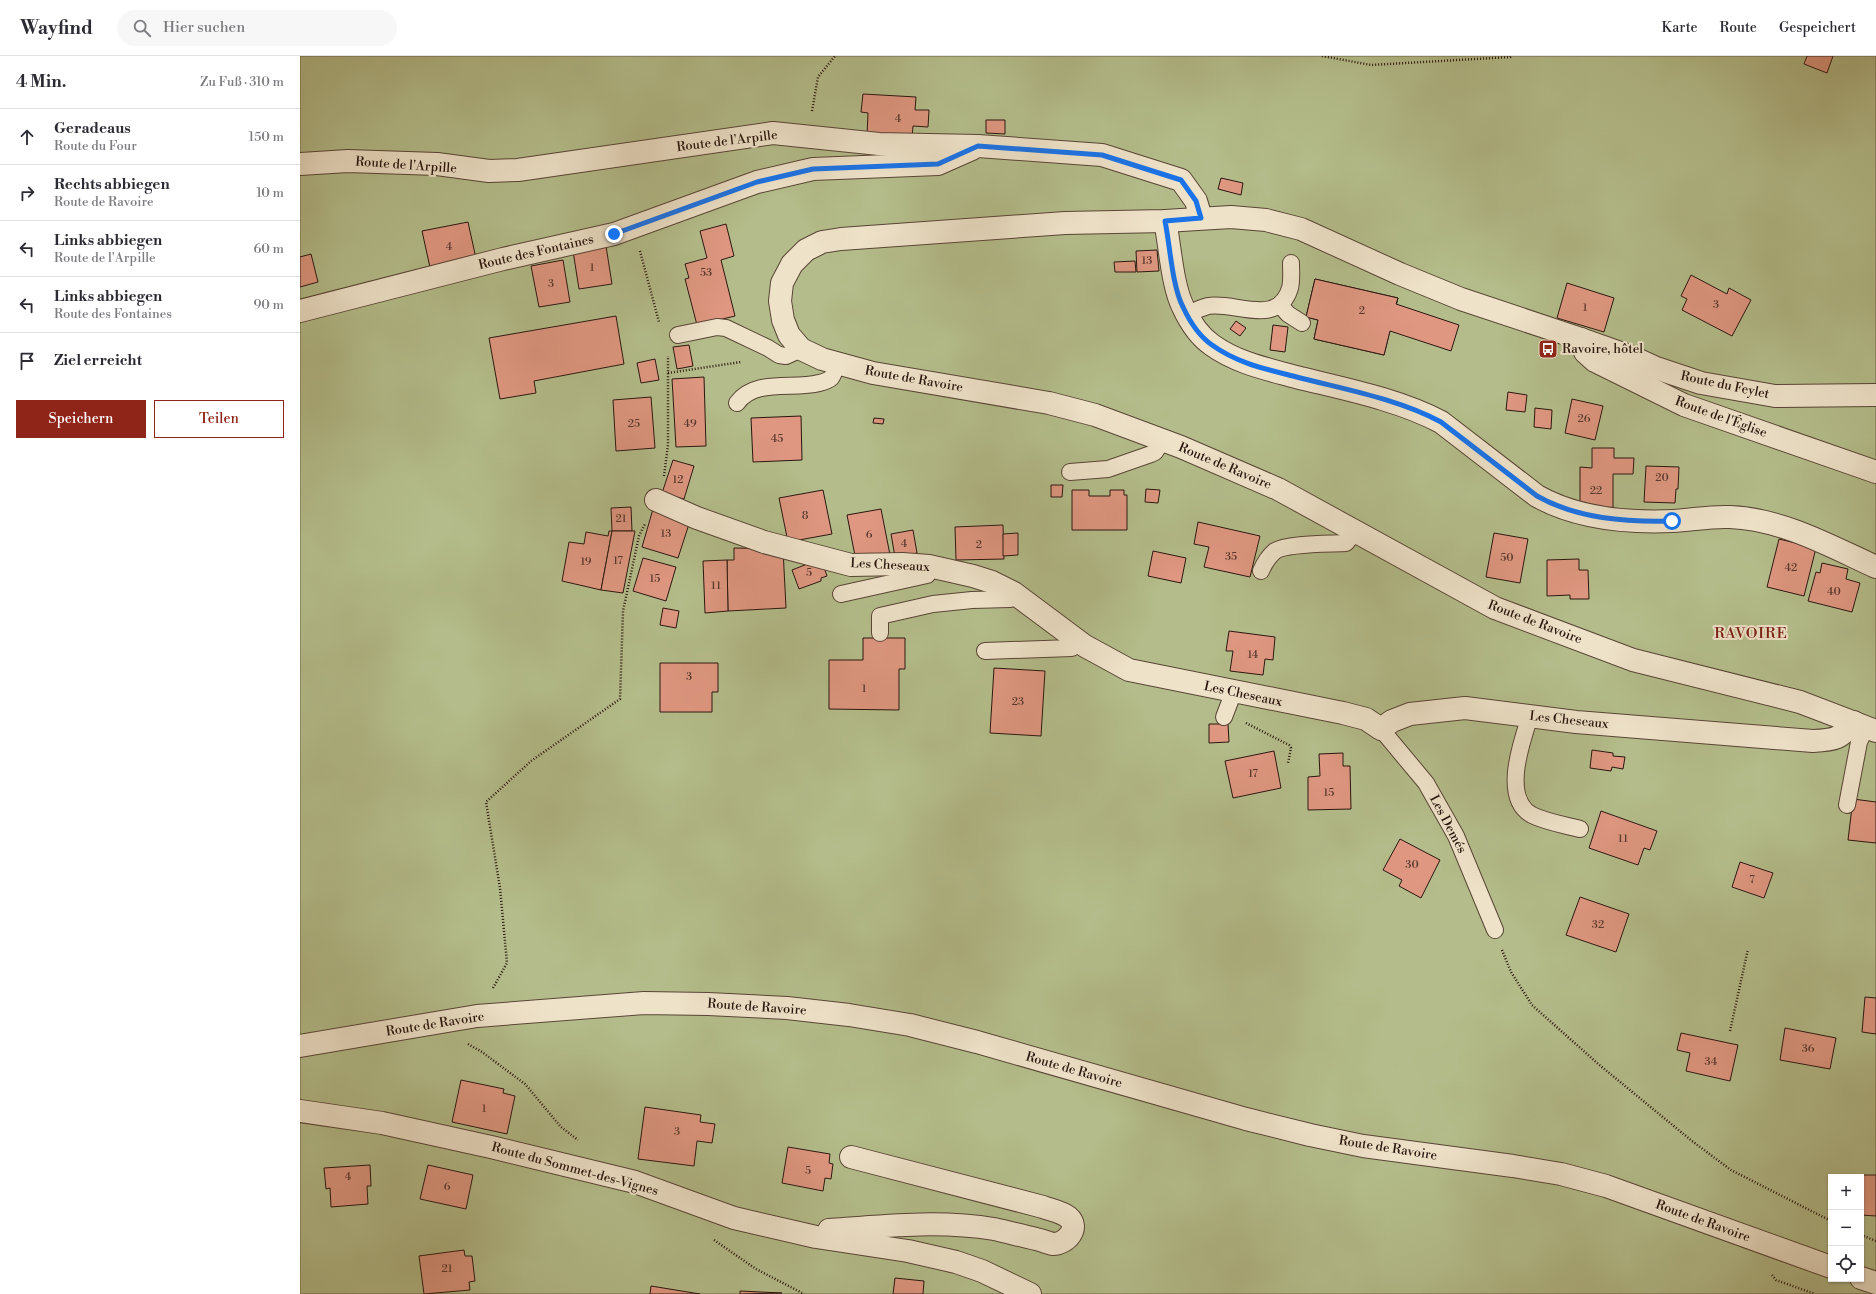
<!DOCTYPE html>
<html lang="de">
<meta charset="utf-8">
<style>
body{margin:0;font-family:"Libre Bodoni",serif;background:#f7f7f7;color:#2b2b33}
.controls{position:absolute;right:12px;bottom:12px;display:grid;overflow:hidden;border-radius:0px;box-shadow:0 1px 3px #0004}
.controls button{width:36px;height:36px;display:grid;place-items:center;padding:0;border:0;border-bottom:1px solid #e1e1e2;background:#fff;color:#2b2b33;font:20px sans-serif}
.stop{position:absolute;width:12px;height:12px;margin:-9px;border:3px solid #1a73e8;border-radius:50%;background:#fff}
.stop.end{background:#1a73e8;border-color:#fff;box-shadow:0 1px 4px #0008}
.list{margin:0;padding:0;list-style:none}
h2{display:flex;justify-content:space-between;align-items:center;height:52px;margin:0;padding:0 16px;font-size:17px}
h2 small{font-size:13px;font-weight:400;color:#7c7c81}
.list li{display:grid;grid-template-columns:26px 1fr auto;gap:12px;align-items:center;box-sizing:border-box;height:56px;padding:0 16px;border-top:1px solid #e1e1e2}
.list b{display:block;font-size:15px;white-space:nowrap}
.list p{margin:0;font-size:13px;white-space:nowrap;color:#7c7c81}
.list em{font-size:13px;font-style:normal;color:#7c7c81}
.actions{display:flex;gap:8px;padding:12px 16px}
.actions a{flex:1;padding:9px 0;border:1px solid #8f2418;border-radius:0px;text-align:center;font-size:14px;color:#8f2418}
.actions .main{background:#8f2418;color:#fff}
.icon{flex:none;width:22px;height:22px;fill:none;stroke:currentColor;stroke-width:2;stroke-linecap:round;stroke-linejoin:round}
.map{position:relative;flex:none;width:1576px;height:1238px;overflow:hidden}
header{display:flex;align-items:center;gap:24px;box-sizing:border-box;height:56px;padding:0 20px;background:#fff;border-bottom:1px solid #e1e1e2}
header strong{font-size:19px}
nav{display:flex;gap:22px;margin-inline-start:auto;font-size:14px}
.search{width:280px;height:36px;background:#f7f7f7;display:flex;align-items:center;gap:10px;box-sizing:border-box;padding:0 14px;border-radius:22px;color:#7c7c81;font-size:15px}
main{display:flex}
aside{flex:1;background:#fff}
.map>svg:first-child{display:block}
.green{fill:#b3bc8a;stroke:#6e694c;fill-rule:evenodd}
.building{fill:#df9781;stroke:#2a160e}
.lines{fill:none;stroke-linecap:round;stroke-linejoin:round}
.service-casing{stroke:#594536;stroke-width:18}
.minor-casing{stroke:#594536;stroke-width:24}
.tertiary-casing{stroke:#594536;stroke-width:24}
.path{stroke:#2a160e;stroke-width:2.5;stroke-dasharray:1 2;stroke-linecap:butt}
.service{stroke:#eee2c9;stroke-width:16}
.minor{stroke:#eee2c9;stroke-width:22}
.tertiary{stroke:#eee2c9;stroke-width:22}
.route{stroke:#1a73e8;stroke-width:5}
.labels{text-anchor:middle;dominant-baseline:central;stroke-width:4;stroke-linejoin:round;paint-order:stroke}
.number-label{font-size:11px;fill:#57362b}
.street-label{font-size:13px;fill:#2a160e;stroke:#eee2c9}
.poi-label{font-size:13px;fill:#2a160e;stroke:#eee2c9;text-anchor:start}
.quarter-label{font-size:15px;letter-spacing:1px;fill:#7a1f14;stroke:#eee2c9}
</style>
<header>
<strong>Wayfind</strong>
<div class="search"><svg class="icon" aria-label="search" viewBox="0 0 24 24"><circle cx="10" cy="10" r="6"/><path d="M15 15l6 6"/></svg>Hier suchen</div>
<nav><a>Karte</a><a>Route</a><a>Gespeichert</a></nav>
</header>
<main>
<aside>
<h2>4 Min.<small>Zu Fuß · 310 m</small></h2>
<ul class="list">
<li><svg class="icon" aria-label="ahead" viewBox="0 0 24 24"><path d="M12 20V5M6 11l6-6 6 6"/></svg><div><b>Geradeaus</b><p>Route du Four</p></div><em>150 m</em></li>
<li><svg class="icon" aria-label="right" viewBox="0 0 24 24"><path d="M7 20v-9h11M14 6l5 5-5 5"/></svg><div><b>Rechts abbiegen</b><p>Route de Ravoire</p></div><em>10 m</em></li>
<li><svg class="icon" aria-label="left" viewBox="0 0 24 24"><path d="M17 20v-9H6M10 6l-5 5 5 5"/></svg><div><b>Links abbiegen</b><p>Route de l'Arpille</p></div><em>60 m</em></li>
<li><svg class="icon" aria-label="left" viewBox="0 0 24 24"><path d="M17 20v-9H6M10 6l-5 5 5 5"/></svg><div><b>Links abbiegen</b><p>Route des Fontaines</p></div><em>90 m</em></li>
<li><svg class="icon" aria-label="arrive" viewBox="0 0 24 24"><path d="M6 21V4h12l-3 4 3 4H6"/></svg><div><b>Ziel erreicht</b></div></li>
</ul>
<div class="actions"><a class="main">Speichern</a><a>Teilen</a></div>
</aside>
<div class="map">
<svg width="1576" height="1238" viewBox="0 0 1576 1238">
<rect width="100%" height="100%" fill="#e5d3ac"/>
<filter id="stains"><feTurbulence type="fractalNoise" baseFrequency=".005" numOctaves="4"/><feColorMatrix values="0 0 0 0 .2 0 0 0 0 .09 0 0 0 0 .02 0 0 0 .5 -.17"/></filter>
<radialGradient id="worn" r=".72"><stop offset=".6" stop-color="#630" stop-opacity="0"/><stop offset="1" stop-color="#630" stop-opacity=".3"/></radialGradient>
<path class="green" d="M0 0H1576V1238H0ZM1531 1121H1561V1223H1531Z"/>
<g class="building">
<polygon points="1507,0 1533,0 1527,17 1504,8"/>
<polygon points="563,38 616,41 615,54 629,54 628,71 613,70 612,82 567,80 568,57 561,56"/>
<polygon points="686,64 705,64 705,78 686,77"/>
<polygon points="921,122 943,127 941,139 918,133"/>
<polygon points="168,166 177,207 131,216 122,175"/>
<polygon points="426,168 434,200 421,204 435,260 397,269 385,223 389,222 385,208 407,202 400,175"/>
<polygon points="306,190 312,228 279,233 273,195"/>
<polygon points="857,194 859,215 837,216 836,195"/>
<polygon points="11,198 18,226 0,231 0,201"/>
<polygon points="263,204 270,246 239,251 231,210"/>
<polygon points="835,205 836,216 815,216 814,206"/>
<polygon points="1391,219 1427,238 1429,232 1451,244 1432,280 1382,254 1387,243 1381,240"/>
<polygon points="1015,223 1098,242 1084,299 1014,283 1018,264 1006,261"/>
<polygon points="1015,223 1098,242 1096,248 1159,269 1151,295 1090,275 1084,299 1014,283 1018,264 1006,261"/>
<polygon points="1267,227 1314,242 1304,276 1257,262"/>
<polygon points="316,260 324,308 234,325 236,337 200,343 189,282"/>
<polygon points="936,265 946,272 940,280 930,273"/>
<polygon points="973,269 988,271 985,296 970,294"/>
<polygon points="389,289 393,310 377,313 373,291"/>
<polygon points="355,303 359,324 341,327 337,307"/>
<polygon points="404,321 406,390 376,391 372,323"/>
<polygon points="1208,336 1227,339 1225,356 1206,354"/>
<polygon points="351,341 355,392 316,395 313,344"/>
<polygon points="1272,343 1303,350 1295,384 1265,377"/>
<polygon points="1235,352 1252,354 1251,373 1234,371"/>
<polygon points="501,360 502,404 453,406 451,362"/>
<polygon points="574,362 584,363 583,368 573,367"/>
<polygon points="1292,392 1314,392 1314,402 1334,402 1333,418 1313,418 1313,453 1280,452 1280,411 1292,412"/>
<polygon points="373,404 394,410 384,443 362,437"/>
<polygon points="1346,410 1379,411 1378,433 1376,433 1375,447 1344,446"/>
<polygon points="751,429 763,429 762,441 751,441"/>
<polygon points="846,433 860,434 858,447 845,446"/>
<polygon points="523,434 532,478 488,486 479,442"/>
<polygon points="772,434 789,434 789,440 810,440 810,434 824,434 824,439 827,439 827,474 772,474"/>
<polygon points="331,451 332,475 312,475 311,452"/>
<polygon points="353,453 390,465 378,502 342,491"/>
<polygon points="581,453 590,499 556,505 547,459"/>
<polygon points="898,466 960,480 950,521 904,511 909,491 894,488"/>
<polygon points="703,469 704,503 656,504 655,471"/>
<polygon points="613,474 617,497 595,501 591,478"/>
<polygon points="309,475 312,475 301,534 262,525 269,486 284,488 286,476 308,480"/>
<polygon points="312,475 335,475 323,537 301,534"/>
<polygon points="718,477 718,499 703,500 703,478"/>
<polygon points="1194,477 1228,483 1220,527 1186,521"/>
<polygon points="1479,483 1516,492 1504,540 1467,531"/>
<polygon points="434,492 483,493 486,552 428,555 427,504 434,504"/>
<polygon points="853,495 886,502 881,527 848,520"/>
<polygon points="343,502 376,511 366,545 333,535"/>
<polygon points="1279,503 1279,514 1288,514 1289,543 1270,543 1270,539 1247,540 1247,504"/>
<polygon points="427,504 428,555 405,557 403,505"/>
<polygon points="515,505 522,506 527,520 521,522 521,525 499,533 492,514"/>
<polygon points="1522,507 1548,513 1546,523 1560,527 1552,556 1508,545 1516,516 1520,517"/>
<polygon points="363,552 379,555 376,572 360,569"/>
<polygon points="929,575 975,581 973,604 965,603 963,619 930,615 933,595 926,595"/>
<polygon points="563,582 605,582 605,613 599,613 599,654 529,653 529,604 563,604"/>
<polygon points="360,607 418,607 418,636 412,636 412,656 360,656"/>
<polygon points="694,612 745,615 741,680 690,677"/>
<polygon points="909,668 928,668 929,686 909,687"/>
<polygon points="1292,694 1313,697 1313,700 1325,701 1323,713 1312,711 1311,715 1290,712"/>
<polygon points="974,695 981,732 933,742 925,705"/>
<polygon points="1043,697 1043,710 1050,710 1051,753 1008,754 1008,721 1020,720 1019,698"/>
<polygon points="1553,743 1576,746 1576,787 1548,784"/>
<polygon points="1301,755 1357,775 1350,794 1344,792 1338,809 1289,792"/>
<polygon points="1100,783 1140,804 1121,842 1099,830 1102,824 1083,814"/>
<polygon points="1440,806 1473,817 1464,842 1432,831"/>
<polygon points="1280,841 1329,858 1316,896 1266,879"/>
<polygon points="1565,941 1576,942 1576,978 1562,976"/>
<polygon points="1485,972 1536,982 1530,1013 1480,1004"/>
<polygon points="1381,977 1438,989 1430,1025 1386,1015 1390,997 1377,994"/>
<polygon points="161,1024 204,1033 203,1037 215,1040 207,1078 152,1066"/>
<polygon points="345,1051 401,1059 400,1066 415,1068 412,1087 397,1085 394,1110 338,1103"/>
<polygon points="488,1091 530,1098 529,1107 533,1108 531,1123 525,1122 523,1135 482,1127"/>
<polygon points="70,1109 71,1130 67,1130 68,1148 31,1151 30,1132 26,1133 24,1112"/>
<polygon points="128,1109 173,1119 166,1153 120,1143"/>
<polygon points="1560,1119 1576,1119 1576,1160 1561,1159"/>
<polygon points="164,1194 165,1200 172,1200 175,1225 169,1226 170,1234 124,1238 119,1200"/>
<polygon points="595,1222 624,1225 623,1238 593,1238"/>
<polygon points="351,1230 400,1238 350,1238"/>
<polygon points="440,1235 482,1237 440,1238"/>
</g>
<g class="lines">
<defs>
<g id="service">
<polyline points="980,249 988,258 1002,267"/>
<path d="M888 259C894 255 900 252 908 250 935 245 978 272 990 232 992 225 991 215 991 207"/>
<polyline points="378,279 417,271 426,272 468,292 479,299 486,300 501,293"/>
<path d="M437 347C455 322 493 334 519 327 523 326 528 325 531 322 534 319 535 312 537 308"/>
<polyline points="770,416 808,413 851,398 855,396 863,384"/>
<path d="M961 515C964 508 969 500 975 495 987 487 1031 488 1046 487L1055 476"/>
<polyline points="541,538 627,519 629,510"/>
<polyline points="580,577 580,560 633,548 672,544 710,543 714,537"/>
<polyline points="685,595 772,592 778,585"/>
<path d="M1230 660C1222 685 1201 742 1232 759 1246 766 1265 769 1280 773"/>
<polyline points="924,661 934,635"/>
<polyline points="1081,673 1126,727 1156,780 1195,874"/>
<polyline points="1547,749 1559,686 1566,671"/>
</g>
<g id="minor">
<polyline points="0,108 48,105 137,108 189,115 218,114 473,77 579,88 678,90 802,99 881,124 896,145 901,162"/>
<path d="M865 165C870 189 872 229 883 251 889 264 899 280 912 289 937 307 967 313 996 321 1044 333 1097 343 1141 366L1237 440C1278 463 1327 467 1373 465 1392 464 1411 460 1430 461 1482 463 1530 490 1576 511"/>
<polyline points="0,255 203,203 314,178 457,126 513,113 638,108 672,93"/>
<polyline points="1281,283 1285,296 1295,305 1384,349 1576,416"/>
<path d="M356 444 397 462 464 486 551 509 602 508 629 510 673 520 692 526 714 537 785 590 829 614 1043 657 1066 663 1081 673 1092 665 1110 658 1165 652 1276 666 1513 685C1535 684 1540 683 1554 666"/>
<polyline points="0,1055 82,1067 191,1091 335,1126 434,1162 516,1181 608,1195 656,1206 682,1215 730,1238"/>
<path d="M529 1174C583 1170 640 1164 694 1173 708 1176 722 1180 736 1183 741 1184 748 1187 753 1188 766 1188 781 1172 768 1161 762 1156 751 1154 743 1151L551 1101"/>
</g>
<g id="tertiary">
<polyline points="1576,339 1475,340 1401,327 1356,312 1332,301 1281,283 1161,243 1100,218 1001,173 966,164 931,161 865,165 765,167 541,183 522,186 506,194 492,208 482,227 480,245 483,264 489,279 501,293 522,303 573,317 749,347 795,359 881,391 978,433 1195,552 1333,604 1500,646 1576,675"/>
<polyline points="0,990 177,960 344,947 408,948 487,952 549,959 610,969 677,986 946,1063 1010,1079 1063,1090 1213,1110 1261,1118 1306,1130 1531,1211"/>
<polyline points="1561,1222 1576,1227"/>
</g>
</defs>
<use href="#service" class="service-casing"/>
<use href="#minor" class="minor-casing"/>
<use href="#tertiary" class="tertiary-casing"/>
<g class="path">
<polyline points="1022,0 1071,9 1210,1 1211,0"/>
<polyline points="512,55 518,21 535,0"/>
<polyline points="340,195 359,266"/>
<polyline points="368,317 441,306"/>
<polyline points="364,420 368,389 368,300"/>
<polyline points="946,667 989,689 991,692 988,707"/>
<polyline points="1202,894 1211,916 1232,949 1297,1007 1392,1085 1431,1114 1531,1165"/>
<polyline points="193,932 207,907 200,832 186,746 231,705 320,643 323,555 339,480 345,468"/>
<polyline points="1430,975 1448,893"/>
<polyline points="168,988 182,996 225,1028 261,1071 278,1084"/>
<polyline points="1561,1179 1576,1185"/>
<polyline points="414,1184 456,1213 504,1238"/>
<polyline points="1472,1219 1476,1224 1515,1238"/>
</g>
<use href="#service" class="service"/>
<use href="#minor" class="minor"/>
<use href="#tertiary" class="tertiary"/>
</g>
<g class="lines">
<path class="route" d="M314 178 457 126 513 113 638 108 678 90 802 99 881 124 896 145 901 162 865 165C870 189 872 230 883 251 889 264 899 280 912 289 937 307 965 313 993 320 1042 333 1096 342 1141 366L1237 440C1278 463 1325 466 1372 465"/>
</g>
<defs>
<symbol id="bus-square" viewBox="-11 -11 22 22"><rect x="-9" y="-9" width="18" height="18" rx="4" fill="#8f2418" stroke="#eee2c9"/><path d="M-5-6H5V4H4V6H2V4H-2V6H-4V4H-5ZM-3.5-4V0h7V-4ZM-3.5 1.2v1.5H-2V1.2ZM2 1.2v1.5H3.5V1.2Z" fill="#fff"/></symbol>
</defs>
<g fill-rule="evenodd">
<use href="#bus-square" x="1237" y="282" width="22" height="22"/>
</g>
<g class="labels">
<g class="number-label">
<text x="598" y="63">4</text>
<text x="149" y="191">4</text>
<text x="847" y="205">13</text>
<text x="292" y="212">1</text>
<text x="406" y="217">53</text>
<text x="251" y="228">3</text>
<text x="1416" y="249">3</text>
<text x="1285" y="252">1</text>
<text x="1062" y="255">2</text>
<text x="1284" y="363">26</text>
<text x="334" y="368">25</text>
<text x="390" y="368">49</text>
<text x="477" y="383">45</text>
<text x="1362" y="422">20</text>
<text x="378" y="424">12</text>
<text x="1296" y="435">22</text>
<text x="505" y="460">8</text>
<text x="321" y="463">21</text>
<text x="366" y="478">13</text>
<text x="569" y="479">6</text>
<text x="604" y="488">4</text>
<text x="679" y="489">2</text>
<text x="931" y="501">35</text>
<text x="1207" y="502">50</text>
<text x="318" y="505">17</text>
<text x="286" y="506">19</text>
<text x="1491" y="512">42</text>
<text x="509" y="517">5</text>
<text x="355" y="523">15</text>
<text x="416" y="530">11</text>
<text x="1534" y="536">40</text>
<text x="953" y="599">14</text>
<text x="389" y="621">3</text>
<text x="564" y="633">1</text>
<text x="718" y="646">23</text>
<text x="953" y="718">17</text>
<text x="1029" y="737">15</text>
<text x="1323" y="783">11</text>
<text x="1112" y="809">30</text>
<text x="1452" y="824">7</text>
<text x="1298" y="869">32</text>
<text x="1508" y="993">36</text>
<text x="1411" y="1006">34</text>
<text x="184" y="1053">1</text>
<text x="377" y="1076">3</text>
<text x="508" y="1115">5</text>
<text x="48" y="1121">4</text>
<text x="147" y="1131">6</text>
<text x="147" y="1213">21</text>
</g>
<g class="street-label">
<text transform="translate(427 85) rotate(-7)">Route de l'Arpille</text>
<text transform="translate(106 109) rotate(4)">Route de l'Arpille</text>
<text transform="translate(236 196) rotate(-13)">Route des Fontaines</text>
<text transform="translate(614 323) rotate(10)">Route de Ravoire</text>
<text transform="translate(1425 329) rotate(12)">Route du Feylet</text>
<text transform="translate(1421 361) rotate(20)">Route de l'Église</text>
<text transform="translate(925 410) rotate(23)">Route de Ravoire</text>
<text transform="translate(590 509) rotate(3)">Les Cheseaux</text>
<text transform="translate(1235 566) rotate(21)">Route de Ravoire</text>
<text transform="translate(943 638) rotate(12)">Les Cheseaux</text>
<text transform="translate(1269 664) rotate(6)">Les Cheseaux</text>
<text transform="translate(1148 768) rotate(62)">Les Demés</text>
<text transform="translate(457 951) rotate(4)">Route de Ravoire</text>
<text transform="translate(135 968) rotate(-9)">Route de Ravoire</text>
<text transform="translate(774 1014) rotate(16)">Route de Ravoire</text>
<text transform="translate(1088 1092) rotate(9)">Route de Ravoire</text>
<text transform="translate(275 1113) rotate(15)">Route du Sommet-des-Vignes</text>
<text transform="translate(1403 1165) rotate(20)">Route de Ravoire</text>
</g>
<g class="poi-label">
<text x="1262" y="293">Ravoire, hôtel</text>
</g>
<g class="quarter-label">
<text x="1451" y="577">RAVOIRE</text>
</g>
</g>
<rect width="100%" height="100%" filter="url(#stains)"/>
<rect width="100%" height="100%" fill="url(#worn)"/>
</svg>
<div class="controls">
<button>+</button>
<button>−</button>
<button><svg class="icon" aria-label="locate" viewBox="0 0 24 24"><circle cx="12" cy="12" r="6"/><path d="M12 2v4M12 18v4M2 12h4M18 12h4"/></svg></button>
</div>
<div class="stop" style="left:1372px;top:465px"></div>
<div class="stop end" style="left:314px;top:178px"></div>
</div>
</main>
